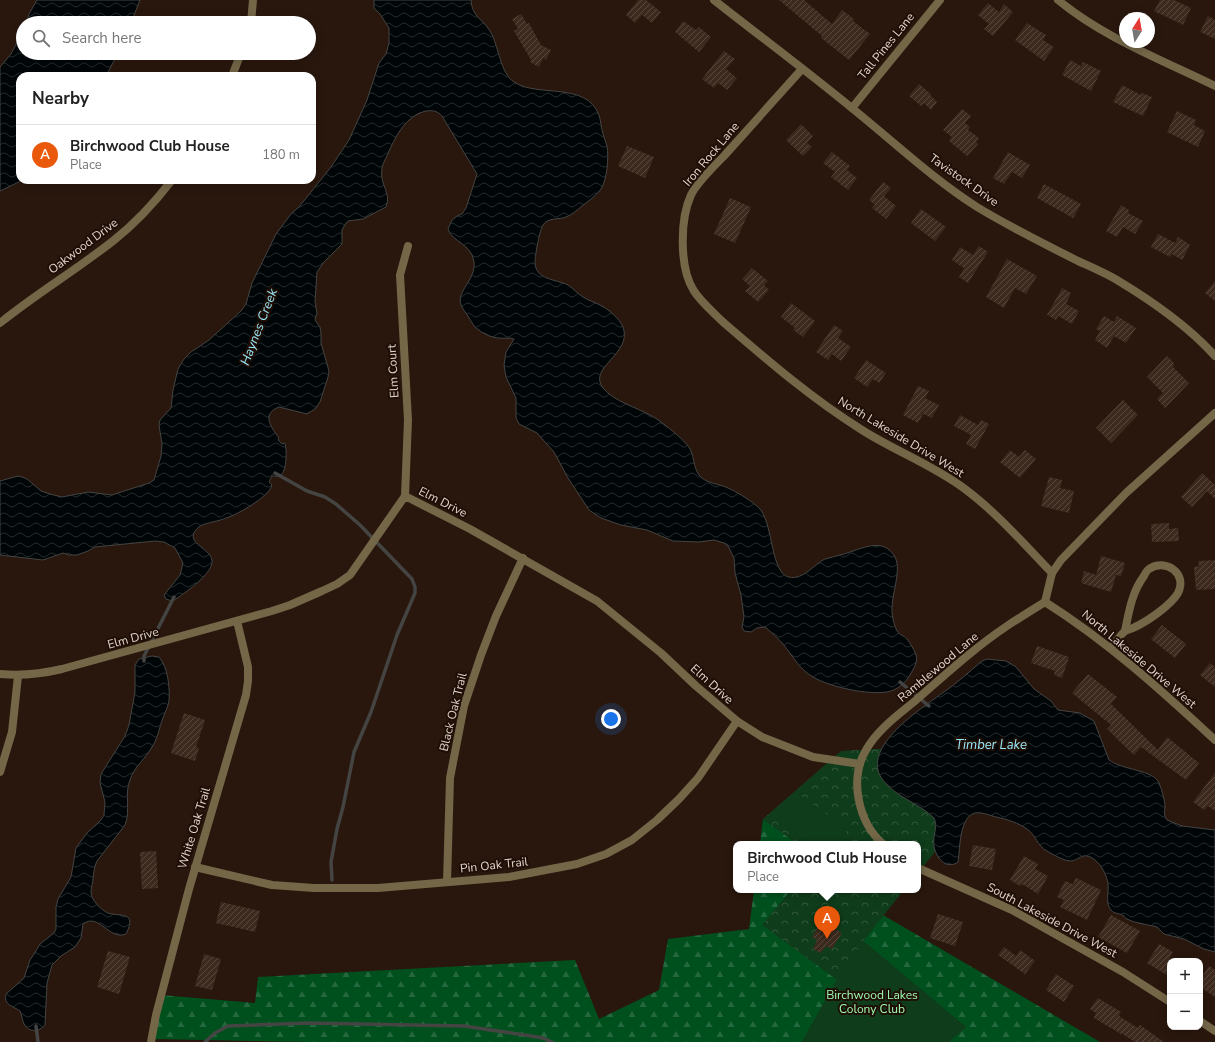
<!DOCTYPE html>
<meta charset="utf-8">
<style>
body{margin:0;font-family:"Nunito Sans",sans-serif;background:#f6f6f6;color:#222}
.controls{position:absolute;right:12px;bottom:12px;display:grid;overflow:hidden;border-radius:8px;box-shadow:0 2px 10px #0003}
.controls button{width:36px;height:36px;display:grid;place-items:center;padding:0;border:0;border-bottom:1px solid #e0e0e0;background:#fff;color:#222;font:20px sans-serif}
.compass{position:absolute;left:1119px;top:12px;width:36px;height:36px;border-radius:50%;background:#fff;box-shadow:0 2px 10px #0003;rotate:11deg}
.you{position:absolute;left:611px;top:719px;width:14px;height:14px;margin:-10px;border:3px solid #fff;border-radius:50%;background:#1a73e8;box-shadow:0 0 0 6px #1a73e833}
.badge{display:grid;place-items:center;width:26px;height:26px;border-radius:50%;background:#ea580c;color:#fff;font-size:13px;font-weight:700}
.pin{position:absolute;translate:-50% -33px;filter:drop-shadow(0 1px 2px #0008)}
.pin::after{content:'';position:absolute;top:21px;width:14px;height:12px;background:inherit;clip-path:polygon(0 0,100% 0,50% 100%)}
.popup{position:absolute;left:733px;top:841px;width:188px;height:52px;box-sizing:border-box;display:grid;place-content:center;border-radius:8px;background:#fff;filter:drop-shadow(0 1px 3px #0005);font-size:13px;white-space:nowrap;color:#767676}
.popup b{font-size:15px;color:#222}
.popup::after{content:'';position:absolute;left:50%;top:100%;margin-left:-8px;border:8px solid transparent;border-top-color:#fff}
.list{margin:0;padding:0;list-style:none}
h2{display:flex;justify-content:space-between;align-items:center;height:52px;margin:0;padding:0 16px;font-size:17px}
h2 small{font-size:13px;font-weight:400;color:#767676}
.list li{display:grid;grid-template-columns:26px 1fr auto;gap:12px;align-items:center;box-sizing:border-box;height:60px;padding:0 16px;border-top:1px solid #e0e0e0}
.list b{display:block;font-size:15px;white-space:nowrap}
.list p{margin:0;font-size:13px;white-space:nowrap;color:#767676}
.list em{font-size:13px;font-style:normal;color:#767676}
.icon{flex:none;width:22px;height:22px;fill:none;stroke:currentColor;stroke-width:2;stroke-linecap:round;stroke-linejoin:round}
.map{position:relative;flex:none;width:1215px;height:1042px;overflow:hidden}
.search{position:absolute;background:#fff;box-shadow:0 2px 10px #0003;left:16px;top:16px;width:300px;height:44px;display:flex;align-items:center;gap:10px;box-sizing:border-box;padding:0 14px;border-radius:22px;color:#767676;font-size:15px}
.panel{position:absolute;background:#fff;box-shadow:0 2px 10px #0003;left:16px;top:72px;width:300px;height:112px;border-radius:12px}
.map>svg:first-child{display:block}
.forest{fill:url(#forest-firs)}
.park{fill:url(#park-crowns)}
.pitch{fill:#0f3c1b}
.water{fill:url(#water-waves);stroke:#444443}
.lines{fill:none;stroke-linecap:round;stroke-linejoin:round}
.stream{stroke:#444443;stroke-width:3.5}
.building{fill:url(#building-hatch)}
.street{stroke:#746748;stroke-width:8}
.labels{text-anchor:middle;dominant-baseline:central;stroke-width:4;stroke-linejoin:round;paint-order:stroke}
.street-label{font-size:12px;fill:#e1d4cd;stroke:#1f0e05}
.park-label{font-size:12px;fill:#9ffbaf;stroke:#1f0e05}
.water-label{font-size:13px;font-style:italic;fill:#98e8fa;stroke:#1f0e05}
</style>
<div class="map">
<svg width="1215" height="1042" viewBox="0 0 1215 1042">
<defs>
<pattern id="forest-firs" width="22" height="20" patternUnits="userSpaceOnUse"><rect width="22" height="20" fill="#00501e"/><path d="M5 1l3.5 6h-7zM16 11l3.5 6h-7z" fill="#25683e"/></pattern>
<pattern id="park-crowns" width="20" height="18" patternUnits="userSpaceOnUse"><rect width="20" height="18" fill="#0f3c1b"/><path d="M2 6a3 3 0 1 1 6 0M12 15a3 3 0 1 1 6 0" fill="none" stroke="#32573b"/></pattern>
<pattern id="water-waves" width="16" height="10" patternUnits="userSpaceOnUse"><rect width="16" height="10" fill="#000608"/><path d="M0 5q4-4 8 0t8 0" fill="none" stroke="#25292b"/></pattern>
<pattern id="building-hatch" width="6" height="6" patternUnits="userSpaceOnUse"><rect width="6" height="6" fill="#3d2a1f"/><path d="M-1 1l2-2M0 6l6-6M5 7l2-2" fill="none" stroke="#59483e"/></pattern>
</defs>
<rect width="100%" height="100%" fill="#29170d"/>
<g class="forest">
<polygon points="763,819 798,844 760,844"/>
<polygon points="754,890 812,890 837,980 802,1042 307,1042 153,1039 161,995 255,1003 258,977 575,960 599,1019 659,990 668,939 749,929"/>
<polygon points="883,915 1100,1042 949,1042 965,1027 863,941"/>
</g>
<g class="park">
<polygon points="912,747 979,797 918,873 918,844 798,844 763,819 841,751"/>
<polygon points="791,890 904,890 863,941 966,1027 949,1042 802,1042 837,980 762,925"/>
</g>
<g class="pitch">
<polygon points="795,792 848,829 837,844 812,844 776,819"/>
<polygon points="863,941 966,1027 949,1042 802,1042 837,980"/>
</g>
<g class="water">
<polygon points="37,0 140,0 131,23 26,23 29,14"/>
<path d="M374 0H471C472 17 482 18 490 31 499 46 500 73 514 82 538 98 586 81 599 115 601 121 601 128 603 134 604 138 606 142 607 146 609 157 607 180 601 189 596 196 588 201 582 206 577 210 572 215 566 217 559 220 548 217 543 225 540 229 535 255 535 262 535 280 556 279 568 285 574 289 578 294 583 297 589 301 595 302 600 305 607 308 620 319 623 327 633 354 587 367 603 388 613 401 638 408 652 416 661 421 686 441 690 449 695 458 693 471 702 478 708 483 718 484 726 487 737 492 749 499 758 507 773 520 770 567 786 576 801 583 814 564 825 559 831 557 838 556 844 554 861 549 883 536 895 557 903 572 888 600 893 619 893 621 896 629 897 631 901 636 903 635 907 639 910 643 915 651 916 655 918 662 914 668 911 673 906 683 897 690 887 692 867 695 830 687 813 677 799 669 793 656 783 644 778 638 771 632 765 627L757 628 751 632 744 631 742 627 744 617 741 595 735 573 734 558 728 546 724 543 714 540 699 542 673 541 647 530 621 525 601 518 589 510 568 478 554 452 537 433 519 424 516 418V398L506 377 504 365 506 352 514 339C509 337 504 339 499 338 493 338 483 334 479 330 474 328 472 322 469 318 467 314 463 310 461 305 456 291 476 280 474 262 472 244 452 242 448 229L452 220 457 216 462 214 466 208 477 174 442 116C438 111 432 110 426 111 406 116 397 134 389 151 387 157 383 162 382 168 379 185 392 193 386 207L363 219 348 221 346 223 342 230V244L324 262 317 272 315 302 317 313 315 320 320 327 321 333V343L329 371 328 377 320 402 315 409 307 414 279 407C261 414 271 427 279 438L278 440 282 444 285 443C287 450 287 470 281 475 278 477 275 476 272 476L269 482 272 485C270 496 237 515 226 518 220 521 205 523 200 526 180 542 210 547 212 560 214 573 186 592 176 599L172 601 166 599 164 595 180 575 183 563 175 548 164 542 155 541 95 547 88 551 77 555H69L63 553 43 560 0 555V481L18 476 22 477 27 479 41 491 50 494 62 497 88 492 112 495 149 483 154 480 161 456 162 444 159 425 160 420 171 408 173 390 178 369 184 359 191 352 209 340 241 311 246 304 252 283 276 234 291 214 299 207 331 167 349 140 367 100 379 63 386 54 389 43V28L380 14 374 8Z"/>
<polygon points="23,31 23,53 118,53 106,76 20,76 20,180 23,180 0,191 0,67 11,54"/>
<path d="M152 656 159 657C168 667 170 688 169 701 168 707 165 712 163 718 159 728 158 738 152 747 146 758 134 767 130 780 124 794 131 810 125 825L97 861C94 867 94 872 93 879 93 883 91 887 91 892 91 900 101 910 108 913 119 917 138 910 126 934 109 941 99 912 83 924L81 938 75 947 61 956 52 965 47 983 45 1025C39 1032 29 1033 24 1024 22 1020 22 1015 20 1011 13 1006 3 1005 6 994L24 978 30 960 34 954 40 944 54 933 56 929V907L58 899 71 877 76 848 87 833 101 820 104 815 105 802 100 783 101 774 125 736 129 725 135 692V665L139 659Z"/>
<path d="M987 659 1006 661 1016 667 1034 689 1051 701 1058 710 1080 713 1094 721 1109 760C1122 770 1154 770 1159 783 1162 790 1164 798 1165 805 1165 811 1163 815 1167 820L1182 826 1215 830V952L1204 949 1184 939 1164 934 1157 927 1153 926C1145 924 1134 923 1127 919 1123 917 1126 917 1122 915 1119 913 1114 914 1111 910 1105 904 1109 891 1108 884 1107 875 1101 865 1095 860 1082 850 1080 861 1070 861 1062 860 1054 855 1047 851 1037 846 1036 835 1027 829 1019 823 1006 819 996 817 989 815 982 812 975 813 959 817 960 850 958 862 954 865 950 865 946 864 942 862 941 860 939 858 927 841 940 830 934 818 919 803 895 797 882 779 860 747 922 708 944 692 957 683 969 672 982 661Z"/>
</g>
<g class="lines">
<g class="stream">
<polyline points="275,473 307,491 325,497 336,504 360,525 412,579 415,587 415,593 397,635 371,712 354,752 343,807 337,829 331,862 332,880"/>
<polyline points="144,661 144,656 174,597"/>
<polyline points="900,682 929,706"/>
<polyline points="36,1026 38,1042"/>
<polyline points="205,1042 215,1033 228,1026 308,1023 464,1026 531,1036 543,1038 552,1042"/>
</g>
</g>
<g class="building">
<polygon points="638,0 646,0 661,12 652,23 642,15 635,23 626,15"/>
<polygon points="779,0 804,0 832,24 842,10 854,19 853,21 870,34 849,60 821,38 822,36"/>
<polygon points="1160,0 1174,0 1191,8 1183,25 1154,11"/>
<polygon points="988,3 999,12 1004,4 1013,12 993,36 984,29 989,24 978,15"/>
<polygon points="521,14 527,24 529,23 541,45 551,50 546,60 543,58 539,67 530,62 531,60 514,31 518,29 512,19"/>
<polygon points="1208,16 1215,20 1215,39 1200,32"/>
<polygon points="683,21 696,30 699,27 711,37 699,52 675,32"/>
<polygon points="1027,23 1046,35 1043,40 1054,47 1044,61 1015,40"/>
<polygon points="724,51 735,59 726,69 737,78 727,90 718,83 714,88 702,79"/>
<polygon points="1070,60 1081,66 1083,62 1101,71 1091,91 1062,75"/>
<polygon points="919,84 931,94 930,95 937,102 931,110 924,103 921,106 909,96"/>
<polygon points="1122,85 1141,95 1142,93 1152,97 1143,116 1113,102"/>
<polygon points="962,109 971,116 965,123 970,127 968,130 979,138 976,142 978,144 967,156 949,141 952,137 943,130"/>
<polygon points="1177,111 1196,120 1194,125 1205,131 1198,147 1167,132"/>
<polygon points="801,124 813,136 807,143 812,147 803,156 786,140"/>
<polygon points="627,146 654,157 645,178 618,166"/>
<polygon points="832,152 850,166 847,170 857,178 848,190 831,177 835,172 823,163"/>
<polygon points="1008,152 1030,165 1022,178 1012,172 1004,184 993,178"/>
<polygon points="883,182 891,188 884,196 896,206 886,219 872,208 875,205 869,200"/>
<polygon points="1044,184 1081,204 1073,218 1037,198"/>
<polygon points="730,198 751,207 735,243 714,234"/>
<polygon points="1121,205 1129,210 1128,213 1143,221 1135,234 1123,227 1117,237 1106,231"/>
<polygon points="921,209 946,227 935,241 911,223"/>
<polygon points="1158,234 1175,243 1178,237 1190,245 1182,260 1172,254 1170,257 1151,247"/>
<polygon points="979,246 988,252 968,283 959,277 964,268 952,260 960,247 973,255"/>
<polygon points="1007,259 1037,276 1026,294 1015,288 1004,308 986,297"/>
<polygon points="752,268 768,281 764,285 769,290 758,302 745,291 750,286 742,279"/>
<polygon points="1215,281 1215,301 1205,293"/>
<polygon points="1062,288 1071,293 1066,304 1079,311 1072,324 1058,316 1056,320 1047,315"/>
<polygon points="791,303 815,321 803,337 793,330 795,328 781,317"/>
<polygon points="1104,316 1114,322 1117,316 1136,328 1126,343 1114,336 1107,348 1095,340 1100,331 1096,329"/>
<polygon points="834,325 843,331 838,338 851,347 841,361 832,354 828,360 816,352"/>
<polygon points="1167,356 1174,363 1173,367 1189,383 1165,408 1157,399 1163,393 1147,377"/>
<polygon points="866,360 886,373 879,383 873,379 867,387 854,378"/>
<polygon points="918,386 929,391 925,398 939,405 932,418 923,414 918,423 903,415"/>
<polygon points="1123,400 1138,415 1111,443 1096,428"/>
<polygon points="960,415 978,425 981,420 989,424 975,449 966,444 971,435 954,426"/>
<polygon points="1010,450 1019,457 1025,450 1036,459 1020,478 1000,462"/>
<polygon points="1202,473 1215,485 1215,499 1207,491 1192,507 1181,497"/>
<polygon points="1049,477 1062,480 1060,488 1074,491 1069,513 1041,506"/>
<polygon points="1169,523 1169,529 1178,528 1179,541 1152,542 1151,524"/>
<polygon points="1101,556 1125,563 1121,576 1116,575 1111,592 1081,583 1084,571 1096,575"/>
<polygon points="1215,560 1215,589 1196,590 1194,567 1199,566 1198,561"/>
<polygon points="1162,625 1186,644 1175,658 1151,639"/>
<polygon points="1037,646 1069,657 1062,678 1054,675 1055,671 1031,663"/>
<polygon points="1210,663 1215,667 1215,687 1200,675"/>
<polygon points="1088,674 1117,697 1111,704 1158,750 1167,737 1199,763 1186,780 1141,747 1134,755 1107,729 1111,725 1072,693"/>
<polygon points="184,713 205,720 196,747 199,748 195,761 171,753"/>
<polygon points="1215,773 1215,811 1208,806 1204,810 1193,802"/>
<polygon points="973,845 996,849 992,870 969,866"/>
<polygon points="156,851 158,888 142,889 140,852"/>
<polygon points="1024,856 1038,864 1035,869 1048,876 1038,894 1022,884 1020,886 1010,880"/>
<polygon points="1076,878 1101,890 1087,920 1060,907 1064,900 1057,897 1065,881 1073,884"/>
<polygon points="221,902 260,911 255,932 216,923"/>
<polygon points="938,914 963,922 955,946 930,938"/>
<polygon points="1111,915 1140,931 1127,953 1098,937"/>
<polygon points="821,921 842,933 832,949 826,946 821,953 813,949 817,940 812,937"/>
<polygon points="1159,944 1173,952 1170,957 1170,977 1147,963"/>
<polygon points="1004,947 1016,956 1020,950 1035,961 1025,974 998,955"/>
<polygon points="108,951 130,957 119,994 97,987"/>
<polygon points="204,954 221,959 212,990 195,986"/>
<polygon points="1209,966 1215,970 1215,997 1200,987 1200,980"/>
<polygon points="1056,974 1074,986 1064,1002 1046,990"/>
<polygon points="1098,998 1121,1012 1119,1016 1138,1028 1140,1025 1164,1042 1135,1042 1121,1033 1121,1034 1094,1018 1096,1013 1090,1009"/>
</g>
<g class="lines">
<g class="street">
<path d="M714 0C761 37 808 72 853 109 894 142 933 179 977 207 1010 227 1044 244 1078 261 1091 267 1105 273 1117 280 1152 301 1188 326 1215 356"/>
<path d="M1058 0C1104 38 1162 60 1215 86"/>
<polyline points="251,23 253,0"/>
<path d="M802 69C776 98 750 127 724 156 715 165 696 184 691 195 680 219 679 268 694 291 701 302 713 312 723 322 767 360 812 399 862 430 895 451 933 465 965 489 997 513 1024 544 1052 573"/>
<polyline points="232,76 241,53"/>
<polyline points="852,108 940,0"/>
<path d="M0 323C36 294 76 270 113 241 136 223 155 202 172 180"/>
<polyline points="405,496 408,420 400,275 408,246"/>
<polyline points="1045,602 1052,573 1061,560 1126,493 1215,413"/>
<path d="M1045 602C1107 641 1161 690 1215 740"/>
<path d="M1110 648C1115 643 1119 637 1124 632 1127 629 1132 629 1135 627 1148 621 1171 605 1178 593 1188 573 1165 558 1149 569 1147 570 1145 574 1144 576 1132 592 1129 611 1125 631"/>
<path d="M0 674C22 676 41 674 62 669L272 611 290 605 322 591 337 584 350 575 405 496 470 529 597 601 661 653 696 686 737 721 762 737 813 757 860 764"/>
<polyline points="0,772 12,732 18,676"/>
<path d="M883 844C858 822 849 779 866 750 877 730 898 715 915 701 945 675 974 648 1007 626 1019 618 1032 610 1045 602"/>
<polyline points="195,867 272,885 314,888 378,888 509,877 577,864 606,854 632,840 657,820 679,799 698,778 737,721"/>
<polyline points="918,868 1012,910 1123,972 1170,1002"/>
<polyline points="447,882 450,778 464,706 481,655 496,616 523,558"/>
<polyline points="1200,1021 1215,1031"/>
<polyline points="151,1042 156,1015 189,889 246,695 248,681 248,667 237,621"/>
</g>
</g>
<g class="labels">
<g class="street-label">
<text transform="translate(886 46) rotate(-51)">Tall Pines Lane</text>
<text transform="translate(711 154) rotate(-50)">Iron Rock Lane</text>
<text transform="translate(964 180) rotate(35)">Tavistock Drive</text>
<text transform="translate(83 246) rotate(-37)">Oakwood Drive</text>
<text transform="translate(393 371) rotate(-93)">Elm Court</text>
<text transform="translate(901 437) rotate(31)">North Lakeside Drive West</text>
<text transform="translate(443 502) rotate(27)">Elm Drive</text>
<text transform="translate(133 638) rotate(-15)">Elm Drive</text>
<text transform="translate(1139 659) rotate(40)">North Lakeside Drive West</text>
<text transform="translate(938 667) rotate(-40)">Ramblewood Lane</text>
<text transform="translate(712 684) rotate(42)">Elm Drive</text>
<text transform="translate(453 712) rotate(-76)">Black Oak Trail</text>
<text transform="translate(194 828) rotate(-73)">White Oak Trail</text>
<text transform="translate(494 865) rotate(-6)">Pin Oak Trail</text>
<text transform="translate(1052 920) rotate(28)">South Lakeside Drive West</text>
</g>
<g class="park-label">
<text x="872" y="995">Birchwood Lakes<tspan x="872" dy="14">Colony Club</tspan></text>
</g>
<g class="water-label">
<text transform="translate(259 327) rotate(-69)">Haynes Creek</text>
<text x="991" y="745">Timber Lake</text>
</g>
</g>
</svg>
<div class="controls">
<button>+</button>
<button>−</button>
</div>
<svg class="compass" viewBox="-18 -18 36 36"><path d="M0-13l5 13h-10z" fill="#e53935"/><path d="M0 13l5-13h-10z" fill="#767676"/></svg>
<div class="you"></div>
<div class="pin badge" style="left:827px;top:939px">A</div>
<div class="popup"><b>Birchwood Club House</b>Place</div>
<div class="search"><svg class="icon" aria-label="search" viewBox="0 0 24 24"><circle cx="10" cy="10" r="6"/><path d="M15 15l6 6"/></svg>Search here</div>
<section class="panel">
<h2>Nearby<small></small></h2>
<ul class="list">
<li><span class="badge">A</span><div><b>Birchwood Club House</b><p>Place</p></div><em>180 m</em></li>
</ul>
</section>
</div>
